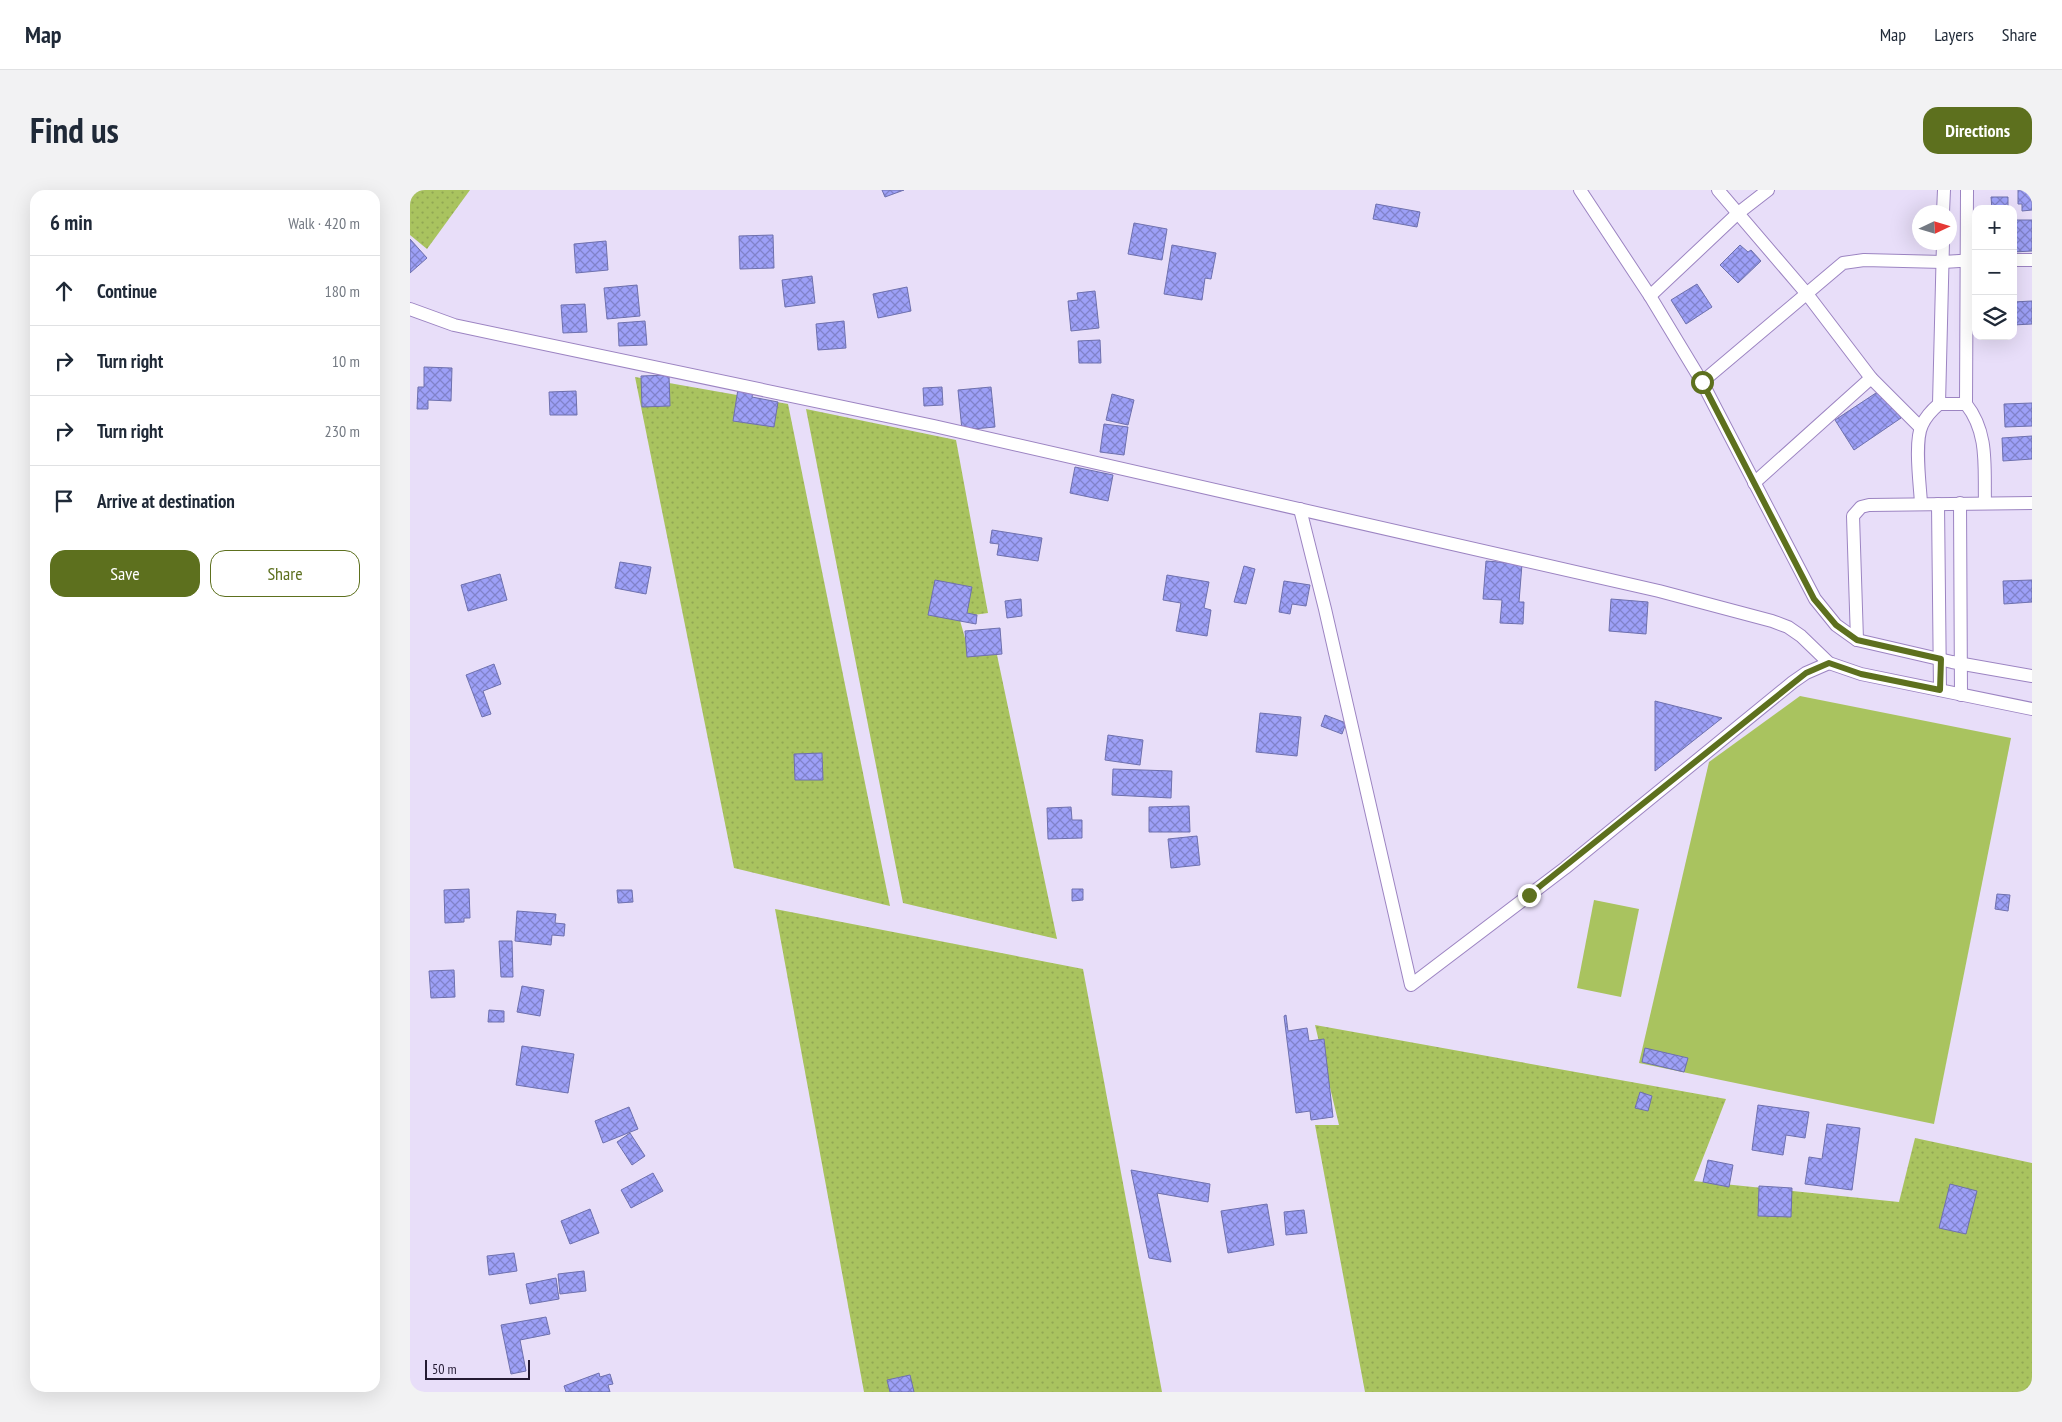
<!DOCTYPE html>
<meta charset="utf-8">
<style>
body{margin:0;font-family:"PT Sans Narrow",sans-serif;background:#f2f2f3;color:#1f2937}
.controls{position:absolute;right:15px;top:15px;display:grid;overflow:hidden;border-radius:10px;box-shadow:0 5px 20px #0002}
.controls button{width:45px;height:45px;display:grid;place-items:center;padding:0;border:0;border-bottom:1px solid #e0e1e3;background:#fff;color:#1f2937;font:25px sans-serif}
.compass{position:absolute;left:1502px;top:15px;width:45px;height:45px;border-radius:50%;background:#fff;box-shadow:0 5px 20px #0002;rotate:86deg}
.scale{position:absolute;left:15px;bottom:12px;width:105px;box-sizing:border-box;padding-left:5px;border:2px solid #241a33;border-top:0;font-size:14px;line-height:18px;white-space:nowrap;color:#241a33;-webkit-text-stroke:4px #e8def9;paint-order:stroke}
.stop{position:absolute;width:15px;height:15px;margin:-11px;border:4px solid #5d701e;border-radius:50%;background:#fff}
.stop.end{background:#5d701e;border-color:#fff;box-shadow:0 1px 5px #0008}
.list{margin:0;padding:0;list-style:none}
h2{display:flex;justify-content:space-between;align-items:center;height:65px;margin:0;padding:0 20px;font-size:21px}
h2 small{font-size:16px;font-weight:400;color:#747a83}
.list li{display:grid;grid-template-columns:32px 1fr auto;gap:15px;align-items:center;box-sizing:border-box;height:70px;padding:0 20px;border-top:1px solid #e0e1e3}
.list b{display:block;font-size:19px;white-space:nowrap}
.list em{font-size:16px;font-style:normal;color:#747a83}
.actions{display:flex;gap:10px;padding:15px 20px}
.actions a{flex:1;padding:11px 0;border:1px solid #5d701e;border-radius:15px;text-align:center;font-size:18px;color:#5d701e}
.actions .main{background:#5d701e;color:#fff}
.icon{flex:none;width:28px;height:28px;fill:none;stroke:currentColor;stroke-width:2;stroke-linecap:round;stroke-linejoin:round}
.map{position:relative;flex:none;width:1622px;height:1202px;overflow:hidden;border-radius:15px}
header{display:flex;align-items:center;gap:30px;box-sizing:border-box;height:70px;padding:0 25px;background:#fff;border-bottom:1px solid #e0e1e3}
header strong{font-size:24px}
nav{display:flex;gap:28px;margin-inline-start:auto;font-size:18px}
.intro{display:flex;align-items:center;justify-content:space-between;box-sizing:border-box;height:120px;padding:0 30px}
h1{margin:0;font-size:35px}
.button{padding:12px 22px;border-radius:15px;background:#5d701e;color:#fff;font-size:18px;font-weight:700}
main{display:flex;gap:30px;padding:0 30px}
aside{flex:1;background:#fff;border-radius:15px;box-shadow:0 5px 20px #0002}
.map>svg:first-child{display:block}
.green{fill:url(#green-dots)}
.pitch{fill:#a9c35f}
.building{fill:url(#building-cross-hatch);stroke:#6e70ae}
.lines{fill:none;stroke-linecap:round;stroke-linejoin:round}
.minor-casing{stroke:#9c84c2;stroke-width:14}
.minor{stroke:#fff;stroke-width:12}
.route{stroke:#5d701e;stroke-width:6}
</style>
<header>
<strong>Map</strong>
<nav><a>Map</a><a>Layers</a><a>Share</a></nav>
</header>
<div class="intro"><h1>Find us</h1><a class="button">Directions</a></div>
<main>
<aside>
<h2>6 min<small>Walk · 420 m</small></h2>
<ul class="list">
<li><svg class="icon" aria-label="ahead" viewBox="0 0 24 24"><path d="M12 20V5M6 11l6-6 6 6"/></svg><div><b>Continue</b></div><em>180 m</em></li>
<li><svg class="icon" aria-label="right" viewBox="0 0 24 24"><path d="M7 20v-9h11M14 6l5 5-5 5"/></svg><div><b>Turn right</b></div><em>10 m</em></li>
<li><svg class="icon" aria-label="right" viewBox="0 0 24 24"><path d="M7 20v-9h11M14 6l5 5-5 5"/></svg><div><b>Turn right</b></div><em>230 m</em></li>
<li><svg class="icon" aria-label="arrive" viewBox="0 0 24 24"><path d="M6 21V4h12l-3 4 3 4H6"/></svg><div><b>Arrive at destination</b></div></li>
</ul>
<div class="actions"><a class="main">Save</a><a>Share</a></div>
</aside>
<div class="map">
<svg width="1622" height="1202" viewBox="0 0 1622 1202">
<defs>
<pattern id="green-dots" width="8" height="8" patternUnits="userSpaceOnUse" patternTransform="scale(1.25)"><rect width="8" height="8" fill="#a9c35f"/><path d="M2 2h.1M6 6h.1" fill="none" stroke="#91a753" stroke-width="1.8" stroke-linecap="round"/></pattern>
<pattern id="building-cross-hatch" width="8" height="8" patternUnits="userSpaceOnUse" patternTransform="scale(1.25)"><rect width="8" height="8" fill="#9da0f7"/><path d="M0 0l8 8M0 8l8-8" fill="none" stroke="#8082c9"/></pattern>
</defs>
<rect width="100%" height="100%" fill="#e8def9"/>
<g class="green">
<polygon points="0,0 60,0 17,59 0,45"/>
<polygon points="225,187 378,214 480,716 324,678"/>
<polygon points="396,219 546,250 578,423 549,427 559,462 587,465 647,749 493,713"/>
<polygon points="365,719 673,779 752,1202 454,1202"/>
<polygon points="905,835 1316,909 1284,991 1489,1012 1505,948 1622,973 1622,1202 955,1202 905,935 929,935"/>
</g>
<g class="pitch">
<polygon points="1390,506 1601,548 1524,934 1229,873 1299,572"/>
<polygon points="1184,710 1229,719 1211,807 1167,798"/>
</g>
<g class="building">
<polygon points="472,0 494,0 475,7"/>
<polygon points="1608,0 1622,0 1622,20 1612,21 1612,14 1608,14"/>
<polygon points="1581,7 1598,7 1598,19 1582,19"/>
<polygon points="966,14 1010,22 1007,37 963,29"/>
<polygon points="1603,30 1622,30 1622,61 1603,62"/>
<polygon points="724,33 757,39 752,70 718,64"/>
<polygon points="363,45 364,78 330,79 329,46"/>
<polygon points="0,49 17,68 0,83"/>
<polygon points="196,51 198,80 166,83 164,54"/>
<polygon points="762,55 806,63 801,89 795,88 792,110 754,104"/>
<polygon points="1330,55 1338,62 1341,60 1351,71 1328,93 1310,75"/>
<polygon points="402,86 405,113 375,117 372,90"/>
<polygon points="1287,94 1302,117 1276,134 1261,110"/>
<polygon points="227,95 230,126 197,129 194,98"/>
<polygon points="497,97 501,121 468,128 463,104"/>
<polygon points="685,101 689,138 661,141 658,111 668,110 667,103"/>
<polygon points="1622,111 1622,134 1603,135 1603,112"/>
<polygon points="175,114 177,142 153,143 151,115"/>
<polygon points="235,131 237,155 209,156 208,133"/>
<polygon points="434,131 436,158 408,160 406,134"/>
<polygon points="690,150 691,173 669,173 668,151"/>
<polygon points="14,177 42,178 41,211 18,210 18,219 7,219 8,197 14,197"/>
<polygon points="259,185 260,216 232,217 231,186"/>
<polygon points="532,197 533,215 514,216 513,198"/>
<polygon points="581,197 585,237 552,240 548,200"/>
<polygon points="328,199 343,201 342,207 368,212 364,237 323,231"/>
<polygon points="1472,199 1491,228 1444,260 1425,230"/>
<polygon points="166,201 167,225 140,225 139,202"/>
<polygon points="702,204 724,210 718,235 696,230"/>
<polygon points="1622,213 1622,236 1595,237 1594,214"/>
<polygon points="694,234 718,237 714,265 690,262"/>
<polygon points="1622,246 1622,269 1593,271 1592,248"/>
<polygon points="665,277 703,285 698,311 660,303"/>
<polygon points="582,340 632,348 628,371 587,365 589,354 580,353"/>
<polygon points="1076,371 1112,374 1109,412 1114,412 1113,434 1090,433 1092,410 1073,409"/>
<polygon points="210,372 241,377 236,404 205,398"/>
<polygon points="834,376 845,379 836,414 824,412"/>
<polygon points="90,384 97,410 58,421 51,395"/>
<polygon points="757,385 799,392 794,418 801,420 797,446 766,441 771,413 753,410"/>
<polygon points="525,390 562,397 557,423 567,425 566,434 518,425"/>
<polygon points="1622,390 1622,412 1594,414 1593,391"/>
<polygon points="874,391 900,395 896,416 882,414 880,424 869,422"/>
<polygon points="611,409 612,426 597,428 595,411"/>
<polygon points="1201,409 1238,412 1236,444 1199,441"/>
<polygon points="590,438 592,464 557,467 555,441"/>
<polygon points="84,474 91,494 73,501 81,524 72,527 56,485"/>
<polygon points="1245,511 1312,528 1245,581"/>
<polygon points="850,523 891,527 887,566 846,562"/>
<polygon points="915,525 936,533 932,544 911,536"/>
<polygon points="698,545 733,550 730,575 695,570"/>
<polygon points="412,563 413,590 385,590 384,564"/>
<polygon points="703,579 762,581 761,608 702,605"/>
<polygon points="779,616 780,642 739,642 739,617"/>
<polygon points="661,617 662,630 672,630 672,648 638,649 637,618"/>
<polygon points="787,646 790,675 761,678 758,649"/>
<polygon points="59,699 60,728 54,728 54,732 35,733 34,700"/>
<polygon points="662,699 673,699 673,710 662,711"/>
<polygon points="207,700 222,700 223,712 208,713"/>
<polygon points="1587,704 1600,705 1598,721 1585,719"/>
<polygon points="107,721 146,724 145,733 155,734 154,746 142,745 141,755 105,751"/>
<polygon points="89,751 102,751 103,787 91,787"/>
<polygon points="44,780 45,807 21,808 19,781"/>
<polygon points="112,796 134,800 130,826 107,822"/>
<polygon points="79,820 94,821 94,832 78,832"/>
<polygon points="876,825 878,841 897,838 899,851 914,849 923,927 901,930 900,921 886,923 874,826"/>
<polygon points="112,856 164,864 158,903 106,895"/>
<polygon points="1235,858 1278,868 1274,882 1232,872"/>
<polygon points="1230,902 1242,906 1238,921 1225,918"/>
<polygon points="1348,915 1399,922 1395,948 1376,945 1373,965 1342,960"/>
<polygon points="219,917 228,939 193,953 185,931"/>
<polygon points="1417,934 1450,938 1442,1000 1395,994 1399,967 1412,969"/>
<polygon points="220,943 235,966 222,975 207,952"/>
<polygon points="1298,970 1323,975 1319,997 1293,992"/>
<polygon points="721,980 800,994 798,1012 747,1003 761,1072 739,1068"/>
<polygon points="243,983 253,1001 221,1018 211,1000"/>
<polygon points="1540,994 1567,1001 1556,1044 1529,1038"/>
<polygon points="1349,996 1382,998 1381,1027 1348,1026"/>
<polygon points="857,1014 864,1055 818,1063 811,1021"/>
<polygon points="180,1019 189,1043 160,1054 151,1031"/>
<polygon points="894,1020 897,1043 876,1045 874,1022"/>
<polygon points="104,1063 107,1081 79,1085 77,1066"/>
<polygon points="174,1081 176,1101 150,1104 148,1084"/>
<polygon points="146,1088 149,1109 120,1114 116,1094"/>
<polygon points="136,1127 140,1144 110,1150 116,1181 101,1184 91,1135"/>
<polygon points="189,1183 190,1187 200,1184 203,1194 198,1195 200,1202 156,1202 154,1196"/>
<polygon points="500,1185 504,1202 480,1202 477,1190"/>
</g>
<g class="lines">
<defs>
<g id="minor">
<polyline points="1170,0 1240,106 1292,192 1405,409 1426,435 1447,450 1542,472 1622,486"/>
<polyline points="1308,0 1397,104 1461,188 1510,237"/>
<path d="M1557 0 1556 214C1579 243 1574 277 1575 313"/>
<polyline points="1533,22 1534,0"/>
<polyline points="1603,70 1622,70"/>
<polyline points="1240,106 1327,24 1358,0"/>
<polyline points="0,119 44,135 524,236 1249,401 1362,431 1378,437 1391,446 1419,473 1451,484 1622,519"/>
<polyline points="1292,192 1433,73 1454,70 1533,72 1566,70"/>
<polyline points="1529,214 1556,214"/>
<polyline points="1344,293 1461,188"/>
<path d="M1511 313C1510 295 1504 251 1512 235 1516 226 1522 220 1529 214L1533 52"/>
<polyline points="1550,313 1551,505"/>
<polyline points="1528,314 1530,500"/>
<polyline points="890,319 915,419 1001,795 1155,678 1383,492 1396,483 1419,473"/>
<polyline points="1447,450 1443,326 1451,317 1459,315 1622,313"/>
</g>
</defs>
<use href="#minor" class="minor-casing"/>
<use href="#minor" class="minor"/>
</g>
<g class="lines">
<polyline class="route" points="1119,705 1396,483 1419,473 1451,484 1530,500 1531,469 1447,450 1426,435 1404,409 1292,192"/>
</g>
</svg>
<div class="controls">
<button>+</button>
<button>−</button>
<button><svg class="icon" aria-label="layers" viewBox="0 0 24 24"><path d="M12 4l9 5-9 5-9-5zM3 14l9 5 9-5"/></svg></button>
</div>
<svg class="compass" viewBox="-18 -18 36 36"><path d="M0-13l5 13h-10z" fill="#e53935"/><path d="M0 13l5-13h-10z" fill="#747a83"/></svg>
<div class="scale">50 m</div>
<div class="stop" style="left:1292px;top:192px"></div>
<div class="stop end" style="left:1119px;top:705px"></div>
</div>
</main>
